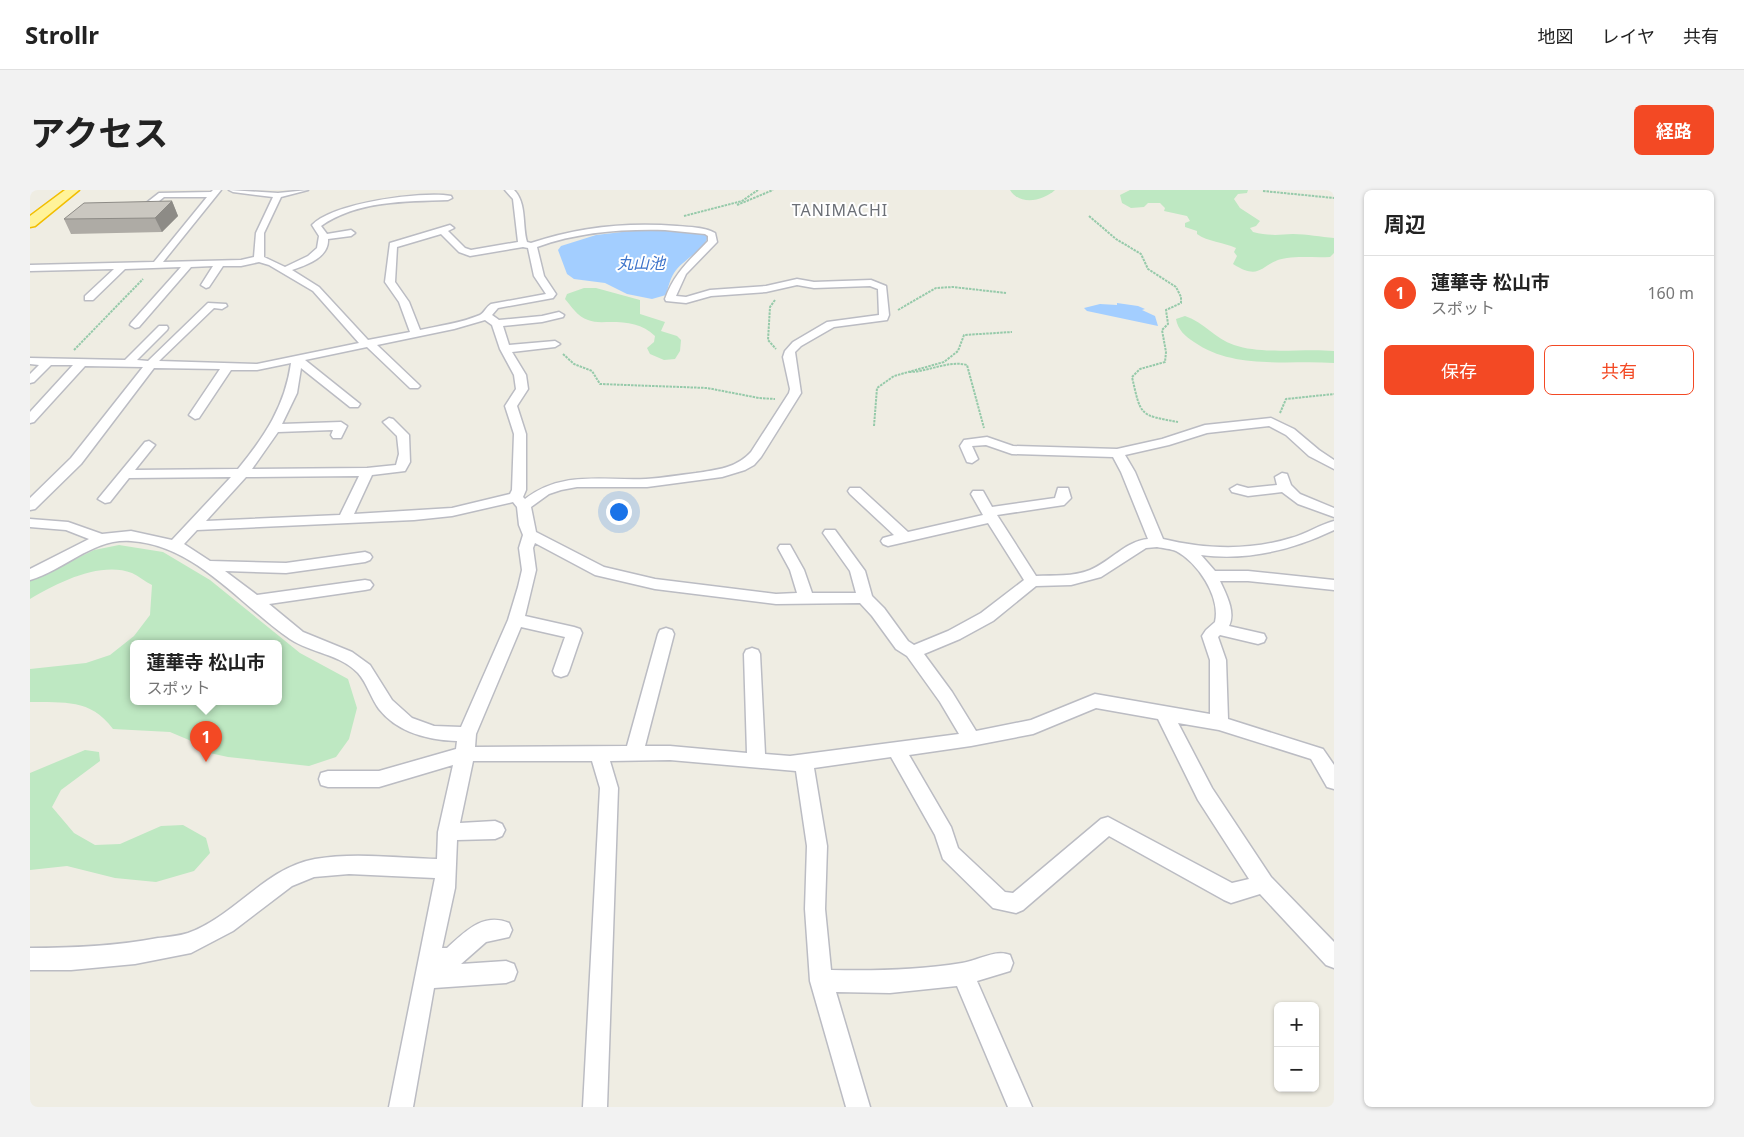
<!DOCTYPE html>
<html lang="ja">
<meta charset="utf-8">
<style>
body{margin:0;font-family:"Noto Sans","Noto Sans JP",sans-serif;background:#f2f2f2;color:#222}
.controls{position:absolute;right:15px;bottom:15px;display:grid;overflow:hidden;border-radius:8px;box-shadow:0 1px 4px #0004}
.controls button{width:45px;height:45px;display:grid;place-items:center;padding:0;border:0;border-bottom:1px solid #e0e0e0;background:#fff;color:#222;font:25px sans-serif}
.you{position:absolute;left:588px;top:321px;width:18px;height:18px;margin:-12px;border:4px solid #fff;border-radius:50%;background:#1a73e8;box-shadow:0 0 0 8px #1a73e833}
.badge{display:grid;place-items:center;width:32px;height:32px;border-radius:50%;background:#f34924;color:#fff;font-size:16px;font-weight:700}
.pin{position:absolute;translate:-50% -41px;filter:drop-shadow(0 1px 2px #0008)}
.pin::after{content:'';position:absolute;top:26px;width:18px;height:15px;background:inherit;clip-path:polygon(0 0,100% 0,50% 100%)}
.popup{position:absolute;left:100px;top:450px;width:152px;height:65px;box-sizing:border-box;display:grid;place-content:center;border-radius:8px;background:#fff;filter:drop-shadow(0 1px 4px #0005);font-size:16px;white-space:nowrap;color:#767676}
.popup b{font-size:19px;color:#222}
.popup::after{content:'';position:absolute;left:50%;top:100%;margin-left:-10px;border:10px solid transparent;border-top-color:#fff}
.list{margin:0;padding:0;list-style:none}
h2{display:flex;justify-content:space-between;align-items:center;height:65px;margin:0;padding:0 20px;font-size:21px}
h2 small{font-size:16px;font-weight:400;color:#767676}
.list li{display:grid;grid-template-columns:32px 1fr auto;gap:15px;align-items:center;box-sizing:border-box;height:75px;padding:0 20px;border-top:1px solid #e0e0e0}
.list b{display:block;font-size:19px;white-space:nowrap}
.list p{margin:0;font-size:16px;white-space:nowrap;color:#767676}
.list em{font-size:16px;font-style:normal;color:#767676}
.actions{display:flex;gap:10px;padding:15px 20px}
.actions a{flex:1;padding:11px 0;border:1px solid #f34924;border-radius:8px;text-align:center;font-size:18px;color:#f34924}
.actions .main{background:#f34924;color:#fff}
.map{position:relative;flex:none;width:1304px;height:917px;overflow:hidden;border-radius:8px}
header{display:flex;align-items:center;gap:30px;box-sizing:border-box;height:70px;padding:0 25px;background:#fff;border-bottom:1px solid #e0e0e0}
header strong{font-size:24px}
nav{display:flex;gap:28px;margin-inline-start:auto;font-size:18px}
.intro{display:flex;align-items:center;justify-content:space-between;box-sizing:border-box;height:120px;padding:0 30px}
h1{margin:0;font-size:35px}
.button{padding:12px 22px;border-radius:8px;background:#f34924;color:#fff;font-size:18px;font-weight:700}
main{display:flex;gap:30px;padding:0 30px}
aside{flex:1;background:#fff;border-radius:8px;box-shadow:0 1px 4px #0004}
.map>svg:first-child{display:block}
.green{fill:#bee8c2;fill-rule:evenodd}
.water{fill:#a3ceff}
.lines{fill:none;stroke-linecap:round;stroke-linejoin:round}
.minor-casing{stroke:#bbbcc3;stroke-width:3}
.trunk-casing{stroke:#f2be00;stroke-width:3}
.path{stroke:#96caaa;stroke-width:2;stroke-dasharray:2.5 1;stroke-linecap:butt}
.minor{fill:#fff;fill-rule:evenodd}
.trunk{fill:#fff399;fill-rule:evenodd}
.wall{fill:#aeaba5}
.shaded-wall{fill:#8d8b86}
.building{fill:#cac7c0;stroke:#8d8b86}
.labels{text-anchor:middle;dominant-baseline:central;stroke-width:4;stroke-linejoin:round;paint-order:stroke}
.far-quarter-label{font-size:16px;letter-spacing:1px;fill:#6c7077;stroke:#fff}
.far-water-label{font-size:16px;font-style:italic;fill:#3e74ca;stroke:#fff}
</style>
<header>
<strong>Strollr</strong>
<nav><a>地図</a><a>レイヤ</a><a>共有</a></nav>
</header>
<div class="intro"><h1>アクセス</h1><a class="button">経路</a></div>
<main>
<div class="map">
<svg width="1304" height="917" viewBox="0 0 1304 917">
<rect width="100%" height="100%" fill="#efede3"/>
<g class="green">
<path d="M980 0H1025C1013 11 990 16 980 0Z"/>
<path d="M1100 0H1218L1217 3 1208 4 1204 9 1210 18 1230 31 1226 36 1220 38 1223 42C1238 46 1248 45 1263 44 1277 44 1291 47 1304 48V63L1300 67C1286 68 1271 66 1257 68 1231 71 1233 93 1203 74L1207 66 1204 62 1206 58C1193 52 1178 52 1167 44V41L1155 37V33L1160 31 1157 26 1134 21 1135 18 1130 13H1118L1114 17 1101 18 1092 13 1090 5Z"/>
<path d="M554 98H566L610 110V124L635 132 631 141 647 146 651 150 650 161 645 169 634 170 620 164 617 158 624 152 625 146C613 134 597 132 581 132 573 132 565 133 558 130 548 127 541 116 535 109L537 104Z"/>
<path d="M1155 126C1174 132 1185 149 1204 155 1233 165 1273 158 1304 161V173C1258 170 1204 180 1164 152 1155 146 1148 140 1146 129Z"/>
<path d="M89 355 133 362 180 390 270 463 318 489 327 518 319 549 306 567 279 576 198 567 175 562 159 550 140 542 83 539C60 508 34 513 0 512V479L56 473 80 465 104 446 120 425 122 395C115 392 109 386 102 383 70 371 27 393 0 409V391L64 360ZM104 453H248V511H104Z"/>
<polygon points="55,560 69,562 70,571 31,600 22,617 44,643 65,655 90,654 131,636 153,635 176,648 180,663 164,681 126,692 85,688 37,676 0,680 0,583"/>
</g>
<g class="water">
<path d="M609 40 666 42 678 46C675 60 652 70 644 83 640 89 638 98 636 105L622 109 597 104 575 93 544 89 537 84 528 60 531 56 566 45Z"/>
<polygon points="1087,113 1108,116 1115,119 1112,120 1125,126 1128,136 1057,121 1054,118 1070,114 1087,115"/>
</g>
<g class="lines">
<defs>
<g id="minor">
<path d="M183 0H191L133 72 211 70 224 67 226 43 243 7 203 2 199 0 248 3 278 0 251 7 234 43V67L255 77 278 66 287 58 289 46 282 35C303 13 391 1 421 6L422 8 418 10C376 11 326 11 291 36L297 44 321 40 325 43 321 46 298 49C299 68 276 75 262 80L289 97 338 150 380 142 369 112 355 92 360 53 420 35 424 38 418 41 435 58 441 60 488 52 483 9 475 0H484C497 13 492 35 497 52L501 53C548 37 598 32 647 36 660 37 674 37 685 43L687 52 656 84 646 106 656 107 680 100 736 96 767 89 784 92 841 90 856 96 859 125 857 130 804 137 771 156 765 162 771 203 731 267 724 275 715 280 692 287 617 297H547L531 300 519 304 501 317 506 342 574 377 625 389 746 404 767 403 760 380 748 358 750 355H760L774 380 782 403H826L820 381 793 343 795 340H805L835 381 842 406 854 418 878 451 884 455 918 441 951 423 994 390 958 333 858 356 853 354 851 351 853 348 864 345 820 304 818 301 820 298H830L878 342 953 325 941 304 943 301H953L962 317 1025 308 1028 298H1038L1041 308 1034 315 967 325 1006 386C1024 385 1043 387 1060 380 1081 371 1096 351 1118 349L1091 282 1083 267 982 264 956 255 942 256 948 269 942 273 937 272 930 256 934 250 957 247 983 256 1087 259 1132 249 1175 235 1241 228 1264 239 1289 260 1304 270V279L1279 266 1256 245 1239 236 1177 243 1139 255 1095 265 1105 282 1133 349C1174 359 1219 361 1261 348 1276 344 1289 335 1304 331V340C1262 360 1218 371 1171 365L1185 381H1218L1304 390V400L1218 391H1190C1196 404 1206 422 1199 436L1234 444 1236 448 1234 452 1228 454 1190 445 1188 447 1196 470 1198 529 1293 559 1304 575V599L1297 597 1281 569 1189 540 1148 533 1182 598 1241 687 1304 752V778L1296 775 1230 704 1201 713 1194 710 1079 646 993 720 986 723 963 718 913 669 905 645 861 567 784 578 797 656 795 719 801 780C845 781 888 780 932 773 947 771 965 759 980 765L983 773 980 781 947 791 1002 917H978L927 796 860 803 806 802 840 917H816L780 791 775 719 777 656 766 581 640 570 580 571 588 598 577 917H553L570 598 562 571H443L430 633 465 631 472 634 475 640 472 646 465 649 427 650 425 698 412 758H417C435 742 453 722 479 733L482 740 479 747 456 752 431 774 476 771 484 774 487 782 484 790 476 793 404 798 383 917H359L405 688 319 684 284 687 262 696 203 741 161 763 105 774 41 780H0V758C43 758 86 756 128 748 138 747 149 746 158 743 205 726 235 678 285 669 324 662 367 668 407 669L408 642 423 575 349 597H298L291 595 289 589 291 583 298 581H349L426 559 427 551C399 550 368 543 349 519 341 508 337 493 328 483 310 464 281 463 260 449 210 415 166 355 101 351 63 348 35 380 0 390V379L59 349 36 340 0 337V329L38 332 72 344 101 341 142 350 201 287 99 288 80 312 75 313 68 309 115 252 119 251 125 255 105 280 208 279C235 246 255 216 261 173L227 180H201L169 228 165 229 159 225 190 179 124 178 51 274 5 319 0 320V308L41 268 113 177 55 176 4 232 0 233V222L43 175H21L4 192 0 193V184L9 175 0 174V168L95 170 129 136H137L138 138 137 140 107 170 118 171 178 113 196 114 197 116 192 119 184 118 129 171 227 174 329 153 283 101 239 75 229 72 211 76H193L179 97 176 98 171 95 183 76 161 77 109 137 105 138 100 135 101 133 151 77 95 79 63 110H55V106L84 79 0 81V75L124 72 177 7H134L112 25H106V21L129 3 181 2ZM635 40 675 44 678 46V51C660 70 644 83 635 109L636 111 656 113 681 106 736 102 767 95 784 98 840 96 848 99 849 125 797 132 763 152 755 161 753 167 760 199 759 203 721 262C707 278 686 280 666 283 649 285 633 288 616 289 572 291 533 280 495 309L493 307 496 300V244L487 216 498 199 496 185 482 162 525 157 530 154 525 151 479 155 473 136 512 132 533 127 534 125 529 122 512 126 469 130 462 125 468 118 523 108 526 104 514 86 507 57C549 42 591 39 635 40ZM411 44 429 62 440 66 493 57 498 58 504 86 516 104 461 114C456 117 455 122 450 125 431 133 409 136 390 140L379 112 365 92 367 57ZM455 130 462 135 470 159 484 185 486 199 475 216 484 244 482 300 480 304 422 318 324 324 342 285 375 281 380 272 379 245 363 229 359 228 353 232 367 246 369 264 366 275 337 278 222 279 248 242 303 240 301 245 303 248H311L317 236 311 232 252 234 267 203 271 178 320 217H328L330 214 275 170 337 157 380 198H388L390 196 388 194 347 155 424 139ZM329 286 310 325 176 331 216 287ZM483 312 487 317 489 335 493 345 489 358 492 380 488 397 478 430 431 537 404 536 382 528 362 510 340 475 322 462 273 442 239 414 335 400 340 399 343 395 340 391 335 390 227 405 195 381 256 383 335 372 340 370 342 367 340 364 335 362 256 373 180 371 154 354 167 340 384 330 422 326ZM505 353 565 385 625 399 746 414 830 413 842 426 866 459 877 466 910 512 929 544 760 566 735 564 730 464 728 460 722 458 716 460 714 464 717 563 640 556H615L644 444 642 440 636 438 630 440 628 444 597 556 445 557 446 544 491 437 535 447 523 481 525 485 531 487 537 485 539 481 552 443 550 439 544 437 495 426 506 380 503 358ZM1127 357C1133 358 1141 359 1146 361 1167 372 1191 406 1185 432L1176 440 1172 446 1180 470V524L1065 504 1001 530 946 541 922 502 894 464 930 449 963 431 1006 396 1041 395 1071 387 1116 358ZM1066 518 1128 529 1168 610 1219 689 1202 693 1078 627 1071 629 983 703 975 702 928 658 921 637 879 565 941 556 1003 544Z"/>
<polygon points="1252,283 1257,284 1261,295 1270,304 1304,318 1304,327 1268,314 1252,302 1218,306 1202,302 1200,299 1207,295 1218,298 1247,295 1245,287"/>
</g>
<polygon id="trunk" points="35,0 49,0 5,36 0,37 0,26"/>
</defs>
<use href="#minor" class="minor-casing"/>
<use href="#trunk" class="trunk-casing"/>
<g class="path">
<polyline points="1302,0 1304,1"/>
<polyline points="1233,1 1304,8"/>
<polyline points="707,15 743,0"/>
<polyline points="654,26 712,11 728,0"/>
<path d="M1059 26 1086 49 1111 64 1118 79 1146 97 1151 107V113L1136 120 1138 134 1132 140 1136 162 1135 172 1110 179 1102 187C1111 226 1109 225 1148 232"/>
<polyline points="745,110 740,117 738,150 746,159"/>
<polyline points="868,120 906,98 923,97 976,103"/>
<polyline points="44,160 113,89"/>
<polyline points="533,164 544,174 562,181 570,194 677,198 729,208 745,209"/>
<path d="M879 182C898 182 918 170 937 175L954 238"/>
<polyline points="1250,223 1256,209 1304,204"/>
<polyline points="844,236 847,198 864,186 914,172 928,161 934,145 982,142"/>
</g>
<use href="#minor" class="minor"/>
<use href="#trunk" class="trunk"/>
</g>
<polygon class="wall" points="142,11 148,26 132,42 41,44 34,29"/>
<polygon class="shaded-wall" points="142,11 148,26 132,42 125,28"/>
<polygon class="building" points="142,11 125,28 34,29 54,13"/>
<g class="labels">
<g class="far-quarter-label">
<text x="810" y="20">TANIMACHI</text>
</g>
<g class="far-water-label">
<text x="611" y="73">丸山池</text>
</g>
</g>
</svg>
<div class="controls">
<button>+</button>
<button>−</button>
</div>
<div class="you"></div>
<div class="pin badge" style="left:176px;top:572px">1</div>
<div class="popup"><b>蓮華寺 松山市</b>スポット</div>
</div>
<aside>
<h2>周辺<small></small></h2>
<ul class="list">
<li><span class="badge">1</span><div><b>蓮華寺 松山市</b><p>スポット</p></div><em>160 m</em></li>
</ul>
<div class="actions"><a class="main">保存</a><a>共有</a></div>
</aside>
</main>
